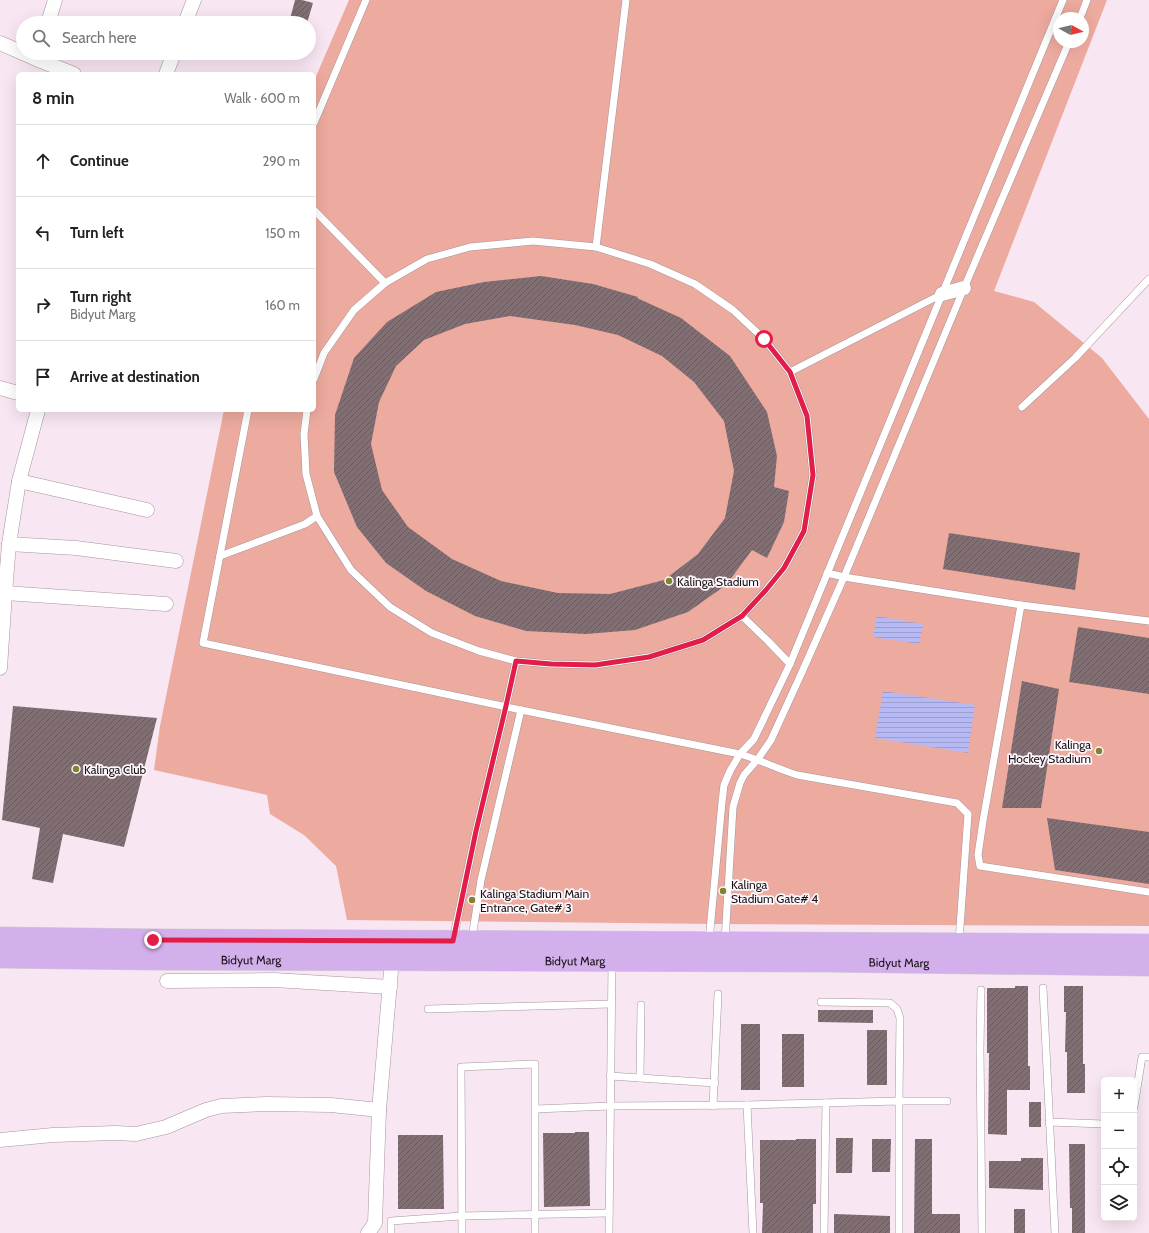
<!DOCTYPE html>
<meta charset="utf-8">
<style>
body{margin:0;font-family:Cabin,sans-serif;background:#f6f6f6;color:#222}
.controls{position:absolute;right:12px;bottom:12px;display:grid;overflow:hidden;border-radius:6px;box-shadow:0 4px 16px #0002}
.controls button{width:36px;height:36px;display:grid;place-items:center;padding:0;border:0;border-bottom:1px solid #e0e0e0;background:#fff;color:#222;font:20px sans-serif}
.compass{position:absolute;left:1053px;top:12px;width:36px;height:36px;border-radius:50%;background:#fff;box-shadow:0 4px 16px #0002;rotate:98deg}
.stop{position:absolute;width:12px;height:12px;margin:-9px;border:3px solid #e11d48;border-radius:50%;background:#fff}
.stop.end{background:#e11d48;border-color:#fff;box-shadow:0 1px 4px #0008}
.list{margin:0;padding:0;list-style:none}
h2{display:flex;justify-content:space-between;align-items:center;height:52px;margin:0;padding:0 16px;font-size:17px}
h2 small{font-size:13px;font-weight:400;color:#767676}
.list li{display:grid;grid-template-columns:26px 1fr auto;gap:12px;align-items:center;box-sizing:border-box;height:72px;padding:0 16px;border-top:1px solid #e0e0e0}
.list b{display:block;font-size:15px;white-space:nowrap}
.list p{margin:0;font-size:13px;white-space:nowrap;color:#767676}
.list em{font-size:13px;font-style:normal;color:#767676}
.icon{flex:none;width:22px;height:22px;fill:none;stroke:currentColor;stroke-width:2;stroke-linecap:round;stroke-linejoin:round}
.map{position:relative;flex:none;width:1149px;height:1233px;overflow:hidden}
.search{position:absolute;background:#fff;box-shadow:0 4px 16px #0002;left:16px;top:16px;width:300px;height:44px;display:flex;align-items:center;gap:10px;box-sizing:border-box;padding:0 14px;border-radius:22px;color:#767676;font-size:15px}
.panel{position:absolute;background:#fff;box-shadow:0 4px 16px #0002;left:16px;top:72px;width:300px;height:340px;border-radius:6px}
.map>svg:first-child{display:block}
.green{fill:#edaa9e;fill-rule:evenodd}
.water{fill:url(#water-rules)}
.building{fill:url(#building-hatch);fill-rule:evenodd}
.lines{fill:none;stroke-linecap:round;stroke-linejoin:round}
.service-casing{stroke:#a595a0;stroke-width:8}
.minor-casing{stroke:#a595a0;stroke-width:15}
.primary-casing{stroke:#d1cfd0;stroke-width:23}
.service{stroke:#fff;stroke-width:7}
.minor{stroke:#fff;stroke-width:14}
.primary{stroke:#d3b0eb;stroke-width:22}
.route{stroke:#e11d48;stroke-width:5}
.poi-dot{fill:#80842e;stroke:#fef7fc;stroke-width:1.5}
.labels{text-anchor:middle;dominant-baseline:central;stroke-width:3.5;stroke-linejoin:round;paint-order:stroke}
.poi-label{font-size:12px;fill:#171116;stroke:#fef7fc;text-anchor:start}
.street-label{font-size:12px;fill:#171116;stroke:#fef7fc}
</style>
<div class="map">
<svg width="1149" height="1233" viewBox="0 0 1149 1233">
<defs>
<pattern id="water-rules" width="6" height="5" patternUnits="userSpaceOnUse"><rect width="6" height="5" fill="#b7b9f4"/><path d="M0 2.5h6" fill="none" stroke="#9d9ed0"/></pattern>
<pattern id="building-hatch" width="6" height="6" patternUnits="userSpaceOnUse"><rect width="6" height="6" fill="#826f73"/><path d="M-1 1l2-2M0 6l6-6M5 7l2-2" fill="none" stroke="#695a5d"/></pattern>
</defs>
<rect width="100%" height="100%" fill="#f8e6f2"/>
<path class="green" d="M349 0H1107L994 291 1034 302 1102 358 1149 419V926L719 924 347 920 336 866 304 835 270 814 267 795 154 770 160 726 224 410H314V81ZM1059 18H1083V42H1059Z"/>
<g class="water">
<polygon points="877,616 923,624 919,644 873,637"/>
<polygon points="883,691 975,705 968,753 875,738"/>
</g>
<g class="building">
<polygon points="295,0 302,0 313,3 307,23 289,23"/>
<path d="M541 276 593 284 638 297 637 298 681 318 730 356 767 412 777 456 774 487 789 491 784 522 767 558 752 550 726 585 688 612 635 630 586 634 526 631 475 616 426 591 386 563 357 527 334 472 335 415 354 358 387 322 436 292 484 282ZM510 316 575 325 618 335 662 356 694 382 724 421 734 471 725 518 698 554 664 580 610 594 558 593 501 581 452 559 408 527 382 490 371 444 379 402 396 366 424 340 465 324Z"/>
<polygon points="949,533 1080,553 1075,590 943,569"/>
<polygon points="1078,627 1149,638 1149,694 1069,682"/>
<polygon points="1022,681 1059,689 1041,808 1002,808"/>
<polygon points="13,706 157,718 124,847 63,834 53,883 32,879 40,828 2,820"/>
<polygon points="1047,818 1149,832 1149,884 1055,870"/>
<polygon points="1015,986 1028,986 1028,1066 1030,1066 1030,1090 1007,1090 1007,1135 988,1134 989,1053 987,1053 987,988 1015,988"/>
<polygon points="1064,986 1083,986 1083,1064 1085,1064 1085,1093 1067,1093 1067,1052 1065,1052 1066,1012 1064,1012"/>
<polygon points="818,1010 873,1010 873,1023 818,1022"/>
<rect x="741" y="1024" width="19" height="66"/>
<rect x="867" y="1030" width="20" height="55"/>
<rect x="782" y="1034" width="22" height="53"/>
<rect x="1029" y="1102" width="12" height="25"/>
<polygon points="575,1132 589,1132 590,1206 544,1207 543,1133 575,1133"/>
<polygon points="398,1135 443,1135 444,1209 398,1209"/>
<polygon points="836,1138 853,1138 852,1173 836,1173"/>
<polygon points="796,1139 816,1139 816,1204 813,1204 813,1233 762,1233 763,1203 760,1203 760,1140 796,1140"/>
<polygon points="872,1139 891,1139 890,1172 872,1172"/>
<polygon points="915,1139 932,1139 932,1214 960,1214 960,1233 914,1233"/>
<polygon points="1069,1144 1085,1144 1085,1233 1072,1233 1072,1208 1070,1208"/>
<polygon points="1021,1158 1043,1158 1043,1190 989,1188 989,1161 1021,1161"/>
<rect x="1014" y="1209" width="11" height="24"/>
<polygon points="834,1214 890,1216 890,1233 834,1233"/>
</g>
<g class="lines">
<defs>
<g id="service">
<polyline points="1080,18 1087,0"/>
<polyline points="314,123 366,0"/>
<polyline points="314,210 385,283"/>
<polyline points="596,247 626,0"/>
<polyline points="790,372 942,294"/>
<polyline points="1022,407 1075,358 1149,279"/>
<path d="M248 410 203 643 521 710 740 754C760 760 778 769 797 775L957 803 968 814 959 941"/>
<polyline points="307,410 304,434 306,474 317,516 351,570 390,607 432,633 479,651 516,661 551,664 595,665 649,657 703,640 742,616 766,590 784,568 804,531 813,475 807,416 790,372 764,339 733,310 695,284 650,264 596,247 533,241 470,247 427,259 385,283 354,310 324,353 314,379"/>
<polyline points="220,556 305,524 317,516"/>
<polyline points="827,573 844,577 1021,605 1149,621"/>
<polyline points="1021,605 983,821 978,855 980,866 1149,892"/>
<polyline points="742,616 768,641 790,664"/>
<polyline points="472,938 481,880 521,710"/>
<polyline points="453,940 476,831 506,706 516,661"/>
<polyline points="709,941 722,802 724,785 730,771 740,754 754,739 790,664 1063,0"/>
<polyline points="725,941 733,807 740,783 744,775 758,759 771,740 802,672 844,577 964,288 1069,42"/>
<polyline points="1043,988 1055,1233"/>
<polyline points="981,990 980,1049 982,1233"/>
<polyline points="821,1002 890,1003 897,1009 900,1018 899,1101 947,1101"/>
<polyline points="428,1009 611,1004"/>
<polyline points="610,1076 715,1083"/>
<polyline points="640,1078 641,1005"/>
<polyline points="747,1105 753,1233"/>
<polyline points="713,1106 718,994"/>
<polyline points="1134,1107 1142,1057 1149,1057"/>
<polyline points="536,1109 610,1106 747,1105 899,1101 899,1233"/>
<polyline points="1049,1122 1104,1124"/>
<polyline points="391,1233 391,1221 461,1216 609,1213"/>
<polyline points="462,1233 461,1067 535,1064 535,1233"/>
<polyline points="609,1233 612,963"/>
<polyline points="824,1233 826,1103"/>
</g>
<g id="minor">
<polyline points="48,23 55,0"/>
<polyline points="185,23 194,0"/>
<polyline points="0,43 23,53"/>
<polyline points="23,53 36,59 74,74"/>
<polyline points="166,74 174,53"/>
<polyline points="942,294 964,288"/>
<polyline points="0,388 18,393"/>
<polyline points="19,481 147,510"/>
<polyline points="9,544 76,548 176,561"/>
<polyline points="5,593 166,604"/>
<polyline points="0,668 5,593 9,544 19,481 38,410"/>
<polyline points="167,981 274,980 390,987"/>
<polyline points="0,1140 53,1135 115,1133 136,1134 166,1127 206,1110 221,1106 267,1104 331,1105 379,1110"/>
<polyline points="368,1233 375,1223 379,1110 392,959"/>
</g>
<g id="primary">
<polyline points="0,938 153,940 1149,945"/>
<path id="s1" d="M0 957 154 959 826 961 1149 965"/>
</g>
</defs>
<use href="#service" class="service-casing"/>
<use href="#minor" class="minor-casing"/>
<use href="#primary" class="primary-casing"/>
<use href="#service" class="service"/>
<use href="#minor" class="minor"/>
<use href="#primary" class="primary"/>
</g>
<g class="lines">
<polyline class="route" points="153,940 453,941 476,831 506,706 516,661 551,664 595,665 649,657 703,640 742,616 766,590 784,568 804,531 813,475 807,416 790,372 764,339"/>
</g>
<g class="poi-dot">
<circle cx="669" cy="581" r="4"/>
<circle cx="1099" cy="751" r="4"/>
<circle cx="76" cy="769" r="4"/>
<circle cx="723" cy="891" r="4"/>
<circle cx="472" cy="900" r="4"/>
</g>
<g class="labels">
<g class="poi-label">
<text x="677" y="581">Kalinga Stadium</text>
<text x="1091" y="744" text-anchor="end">Kalinga<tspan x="1091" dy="14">Hockey Stadium</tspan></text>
<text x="84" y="769">Kalinga Club</text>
<text x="731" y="884">Kalinga<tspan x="731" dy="14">Stadium Gate# 4</tspan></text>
<text x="480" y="893">Kalinga Stadium Main<tspan x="480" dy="14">Entrance, Gate# 3</tspan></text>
</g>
<g class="street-label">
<text stroke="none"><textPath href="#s1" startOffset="251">Bidyut Marg</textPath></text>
<text stroke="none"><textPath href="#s1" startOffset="575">Bidyut Marg</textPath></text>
<text stroke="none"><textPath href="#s1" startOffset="899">Bidyut Marg</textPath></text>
</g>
</g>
</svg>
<div class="controls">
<button>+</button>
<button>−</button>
<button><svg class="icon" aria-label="locate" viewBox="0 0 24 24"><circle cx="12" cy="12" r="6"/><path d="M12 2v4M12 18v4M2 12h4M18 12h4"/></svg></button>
<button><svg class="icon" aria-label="layers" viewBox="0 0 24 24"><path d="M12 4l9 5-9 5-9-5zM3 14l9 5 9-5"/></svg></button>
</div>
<svg class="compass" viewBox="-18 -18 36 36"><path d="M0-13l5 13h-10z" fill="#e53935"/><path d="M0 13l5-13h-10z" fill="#767676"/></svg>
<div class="stop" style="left:764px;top:339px"></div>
<div class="stop end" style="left:153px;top:940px"></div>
<div class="search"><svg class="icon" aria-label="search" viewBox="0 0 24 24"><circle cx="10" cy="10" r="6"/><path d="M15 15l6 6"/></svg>Search here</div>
<section class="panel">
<h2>8 min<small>Walk · 600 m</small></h2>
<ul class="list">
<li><svg class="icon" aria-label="ahead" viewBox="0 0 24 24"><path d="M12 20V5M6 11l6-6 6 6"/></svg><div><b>Continue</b></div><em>290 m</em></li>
<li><svg class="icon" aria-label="left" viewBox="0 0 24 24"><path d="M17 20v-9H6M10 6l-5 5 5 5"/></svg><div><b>Turn left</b></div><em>150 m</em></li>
<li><svg class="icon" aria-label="right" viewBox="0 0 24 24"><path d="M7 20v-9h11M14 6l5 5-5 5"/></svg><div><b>Turn right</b><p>Bidyut Marg</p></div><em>160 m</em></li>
<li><svg class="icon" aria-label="arrive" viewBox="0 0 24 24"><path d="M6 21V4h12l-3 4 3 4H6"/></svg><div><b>Arrive at destination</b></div></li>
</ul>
</section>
</div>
